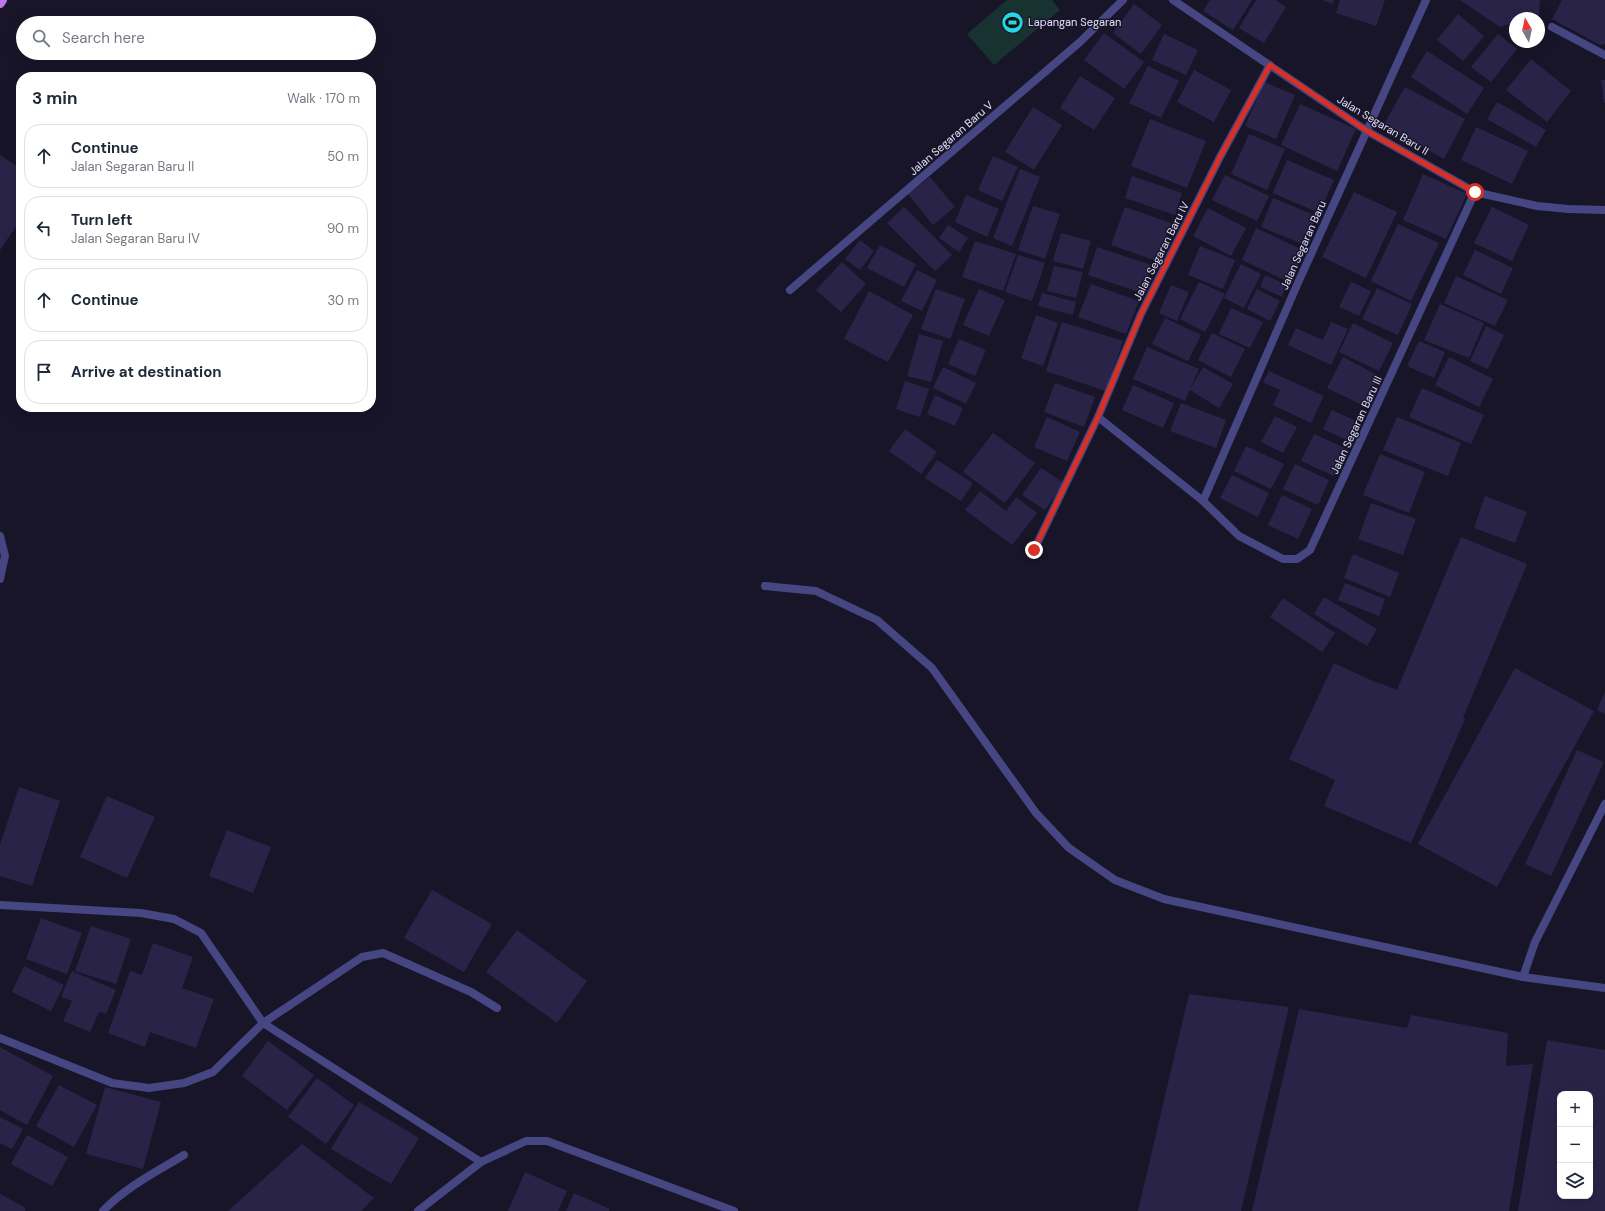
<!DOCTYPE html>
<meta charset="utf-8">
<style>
body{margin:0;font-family:"DM Sans",sans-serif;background:#f6f6f7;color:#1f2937}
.controls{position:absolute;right:12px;bottom:12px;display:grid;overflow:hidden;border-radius:8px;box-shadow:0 4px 16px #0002}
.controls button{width:36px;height:36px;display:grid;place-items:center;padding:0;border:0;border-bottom:1px solid #e0e1e3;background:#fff;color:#1f2937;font:20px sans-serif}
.compass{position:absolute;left:1509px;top:12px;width:36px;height:36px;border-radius:50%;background:#fff;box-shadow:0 4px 16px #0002;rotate:351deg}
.stop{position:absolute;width:12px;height:12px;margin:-9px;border:3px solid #d93025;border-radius:50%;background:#fff}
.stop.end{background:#d93025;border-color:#fff;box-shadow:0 1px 4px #0008}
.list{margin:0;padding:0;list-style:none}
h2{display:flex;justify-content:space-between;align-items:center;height:52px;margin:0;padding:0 16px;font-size:17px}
h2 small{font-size:13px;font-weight:400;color:#747a83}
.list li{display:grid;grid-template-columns:26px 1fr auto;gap:12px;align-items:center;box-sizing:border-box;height:64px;margin:0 8px 8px;padding:0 8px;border:1px solid #e0e1e3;border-radius:16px}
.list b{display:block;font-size:15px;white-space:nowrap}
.list p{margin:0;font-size:13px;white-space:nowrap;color:#747a83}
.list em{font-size:13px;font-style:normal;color:#747a83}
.icon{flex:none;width:22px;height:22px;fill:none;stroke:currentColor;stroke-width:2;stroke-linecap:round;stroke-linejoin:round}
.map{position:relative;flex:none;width:1605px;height:1211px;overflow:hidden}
.search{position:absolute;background:#fff;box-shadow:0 4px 16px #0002;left:16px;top:16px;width:360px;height:44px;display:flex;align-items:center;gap:10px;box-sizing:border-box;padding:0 14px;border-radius:22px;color:#747a83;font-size:15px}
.panel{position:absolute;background:#fff;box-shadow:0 4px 16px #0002;left:16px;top:72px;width:360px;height:340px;border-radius:16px}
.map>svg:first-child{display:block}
.green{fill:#183231}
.building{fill:#292348;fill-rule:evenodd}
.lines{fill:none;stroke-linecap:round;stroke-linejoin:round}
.lane{stroke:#464682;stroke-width:8}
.street{stroke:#464682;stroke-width:8}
.primary{stroke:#bd76ed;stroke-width:10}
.route{stroke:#d93025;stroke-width:5}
.labels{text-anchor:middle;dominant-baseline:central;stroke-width:3;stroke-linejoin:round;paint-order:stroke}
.poi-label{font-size:11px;fill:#e3e1fb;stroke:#181529;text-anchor:start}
.street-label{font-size:11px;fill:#e3e1fb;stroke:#181529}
</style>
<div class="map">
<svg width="1605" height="1211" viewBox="0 0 1605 1211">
<rect width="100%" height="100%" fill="#181529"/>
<polygon class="green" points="1007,0 1052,0 1060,10 994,65 967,34"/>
<g class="building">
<polygon points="1210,0 1252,0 1233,30 1203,11"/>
<polygon points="1256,0 1276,0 1286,7 1264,43 1239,28"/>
<polygon points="1322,0 1334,0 1333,4"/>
<polygon points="1340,0 1385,0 1376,26 1336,13"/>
<polygon points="1460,0 1540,0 1539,15 1529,18 1515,18 1515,22 1500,27"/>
<polygon points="1562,0 1605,0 1605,44 1600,45 1552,19"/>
<polygon points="1134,4 1162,25 1141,54 1113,33"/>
<polygon points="1458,14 1484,36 1463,61 1437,40"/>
<polygon points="1104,33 1144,62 1124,89 1084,60"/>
<polygon points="1164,34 1198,50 1186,75 1152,60"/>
<polygon points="1498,34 1517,49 1491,82 1471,67"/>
<polygon points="1427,51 1484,88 1467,114 1411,77"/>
<polygon points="1531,59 1571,91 1547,122 1506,90"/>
<polygon points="1148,66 1179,81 1161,118 1129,103"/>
<polygon points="1194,70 1231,90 1214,122 1177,102"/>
<polygon points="1080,76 1115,98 1094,130 1060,108"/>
<polygon points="1601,80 1605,80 1605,103 1604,103"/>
<polygon points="1264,82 1295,95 1276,139 1245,126"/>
<polygon points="1405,87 1465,119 1444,159 1383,126"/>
<polygon points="1497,102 1546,130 1536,147 1487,119"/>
<polygon points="1300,104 1356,129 1337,171 1281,145"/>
<polygon points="1033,107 1062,125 1034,170 1005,152"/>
<polygon points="1150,119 1206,141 1187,188 1131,166"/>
<polygon points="1476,127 1528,151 1512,184 1461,160"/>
<polygon points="1249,134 1285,149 1267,190 1231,174"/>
<polygon points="0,155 21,169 21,219 0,250"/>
<polygon points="993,156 1018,167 1002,201 978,190"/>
<polygon points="1287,160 1334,180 1319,213 1273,193"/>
<polygon points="1020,169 1040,177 1012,246 993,238"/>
<polygon points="1423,174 1467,194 1446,239 1403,220"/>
<polygon points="1225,175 1269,196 1257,221 1212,200"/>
<polygon points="1132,176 1182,193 1175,215 1125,198"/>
<polygon points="930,177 955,207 933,225 908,194"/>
<polygon points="1354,192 1397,212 1366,278 1322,257"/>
<polygon points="966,195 999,209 987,237 955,222"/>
<polygon points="1273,198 1317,216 1305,245 1261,227"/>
<polygon points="1033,206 1060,214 1045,259 1018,250"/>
<polygon points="904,207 952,255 935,271 887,223"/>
<polygon points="1125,207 1171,223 1157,261 1111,245"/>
<polygon points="1492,207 1529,225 1512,261 1474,243"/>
<polygon points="1208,208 1246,228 1231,256 1193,236"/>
<polygon points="1398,224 1439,243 1411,301 1371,281"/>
<polygon points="948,225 968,238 959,252 939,238"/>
<polygon points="1256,228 1305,251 1291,283 1242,260"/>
<polygon points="1061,233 1091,241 1083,269 1053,261"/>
<polygon points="860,240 874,251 860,270 845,259"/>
<polygon points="975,241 1016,254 1003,291 962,277"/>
<polygon points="880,245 916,264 904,287 867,268"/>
<polygon points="1200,246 1235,260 1223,289 1188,275"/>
<polygon points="1097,247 1151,265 1142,293 1088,275"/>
<polygon points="1475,250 1513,268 1501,294 1463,275"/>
<polygon points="1018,255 1045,263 1032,301 1005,292"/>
<polygon points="842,262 866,284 841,312 816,290"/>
<polygon points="1241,264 1261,274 1244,308 1224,298"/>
<polygon points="1054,266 1083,272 1076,298 1047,291"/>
<polygon points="917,270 937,280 922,311 901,301"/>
<polygon points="1265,275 1287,285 1282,297 1260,287"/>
<polygon points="1456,276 1508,300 1495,326 1444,303"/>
<polygon points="1199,282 1225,294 1205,332 1180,319"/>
<polygon points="1351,282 1371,291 1359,316 1339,307"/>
<polygon points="1091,284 1139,301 1126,334 1078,317"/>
<polygon points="1171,285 1189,292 1177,321 1159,313"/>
<polygon points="1377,288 1412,304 1398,335 1362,319"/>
<polygon points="936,289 965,299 950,339 921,329"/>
<polygon points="979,289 1005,300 989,336 963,325"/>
<polygon points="1257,289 1280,301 1270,321 1247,309"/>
<polygon points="869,291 913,315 888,362 844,339"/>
<polygon points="1042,293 1076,302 1073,315 1038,306"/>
<polygon points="1440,304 1484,323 1469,358 1424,340"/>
<polygon points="1231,308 1263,322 1250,348 1219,334"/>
<polygon points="1036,315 1058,323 1043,366 1021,358"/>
<polygon points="1165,318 1201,335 1188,361 1152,344"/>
<polygon points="1062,322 1123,341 1106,391 1046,371"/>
<polygon points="1331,322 1348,329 1331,365 1288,345 1296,328 1323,340"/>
<polygon points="1353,323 1393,343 1379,371 1339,352"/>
<polygon points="1486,326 1504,335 1488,369 1470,361"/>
<polygon points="1212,333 1245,349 1231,377 1198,360"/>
<polygon points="919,334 943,341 931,382 907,376"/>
<polygon points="959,339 986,350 975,376 948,364"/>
<polygon points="1419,341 1445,352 1434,378 1407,366"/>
<polygon points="1147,347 1199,369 1185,401 1133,379"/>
<polygon points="1343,357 1379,376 1364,406 1327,388"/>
<polygon points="1449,357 1493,379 1479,407 1435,385"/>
<polygon points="943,367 976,383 966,404 933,388"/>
<polygon points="1203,367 1233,384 1219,408 1190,390"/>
<polygon points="1269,371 1324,396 1311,423 1273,405 1280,390 1263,382"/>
<polygon points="905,381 929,389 920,417 896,409"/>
<polygon points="1055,383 1095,397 1084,427 1044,412"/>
<polygon points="1133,385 1174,403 1163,428 1122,410"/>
<polygon points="1422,388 1484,415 1471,444 1409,417"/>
<polygon points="935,395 963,408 955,426 927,414"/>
<polygon points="1181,403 1226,420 1216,448 1170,431"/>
<polygon points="1332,410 1360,423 1351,442 1323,429"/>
<polygon points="1275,416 1297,427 1283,453 1261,442"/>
<polygon points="1047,417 1080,432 1067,461 1034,447"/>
<polygon points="1397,417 1461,443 1448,476 1383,450"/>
<polygon points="905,429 937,452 921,474 889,451"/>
<polygon points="993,433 1035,463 1005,503 963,472"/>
<polygon points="1314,434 1347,449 1334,476 1301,461"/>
<polygon points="1246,446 1284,464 1271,489 1234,471"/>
<polygon points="1380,454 1425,472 1409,513 1363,495"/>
<polygon points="937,460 973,483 961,501 925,478"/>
<polygon points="1295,464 1329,480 1318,505 1283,489"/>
<polygon points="1041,468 1064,483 1045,510 1022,495"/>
<polygon points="1232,475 1269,493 1258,517 1220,498"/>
<polygon points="980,491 1006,511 1016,497 1037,513 1012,545 965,510"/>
<polygon points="1282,495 1312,509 1298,539 1268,525"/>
<polygon points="1485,496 1527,512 1515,543 1474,528"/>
<polygon points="1371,503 1416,519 1403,555 1358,539"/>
<polygon points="1461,537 1527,564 1463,718 1465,719 1411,843 1324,806 1335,780 1289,759 1334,663 1377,683 1377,682 1397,690"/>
<polygon points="1353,554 1399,573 1390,597 1344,578"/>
<polygon points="1345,583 1385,599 1379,616 1338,600"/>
<polygon points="1324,597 1377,629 1367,646 1314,614"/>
<polygon points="1283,598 1335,633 1322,652 1270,617"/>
<polygon points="1515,668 1594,711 1497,887 1418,844"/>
<polygon points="1605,692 1605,714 1597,710"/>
<polygon points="1577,750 1604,762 1551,876 1525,864"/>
<polygon points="19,787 60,801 32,886 0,876 0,845"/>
<polygon points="107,796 155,817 127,878 80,857"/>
<polygon points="227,830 271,847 253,893 209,876"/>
<polygon points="432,890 492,924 464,972 404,938"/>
<polygon points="41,918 82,933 67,974 26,959"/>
<polygon points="91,926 131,939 116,984 75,971"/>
<polygon points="517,930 587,981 557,1023 486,972"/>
<polygon points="153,943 193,957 182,988 214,999 196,1048 150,1032 145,1047 108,1033 130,971 142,975"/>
<polygon points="24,966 64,985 51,1011 12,992"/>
<polygon points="72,971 116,990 106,1014 99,1012 90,1032 63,1021 72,1001 61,997"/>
<polygon points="1189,994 1289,1007 1241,1211 1138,1211"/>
<polygon points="1299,1009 1407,1028 1411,1015 1508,1033 1506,1066 1533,1064 1509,1211 1252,1211"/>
<path d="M1547 1040 1605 1050V1211H1518ZM1560 1094H1590V1196H1560Z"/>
<polygon points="268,1041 314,1075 287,1110 242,1076"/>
<polygon points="0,1047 53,1076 27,1125 0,1110"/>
<polygon points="317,1078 354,1105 326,1144 288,1117"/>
<polygon points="59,1085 97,1105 74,1147 36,1126"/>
<polygon points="105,1087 161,1102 143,1169 86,1154"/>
<polygon points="359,1102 419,1138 391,1184 331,1149"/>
<polygon points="0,1117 23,1129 12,1149 0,1143"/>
<polygon points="27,1135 68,1157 52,1186 11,1164"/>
<polygon points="302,1144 374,1198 361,1211 228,1211"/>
<polygon points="525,1172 567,1191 558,1211 508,1211"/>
<polygon points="574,1193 610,1209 609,1211 566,1211"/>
<polygon points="0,1194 26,1208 25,1211 0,1211"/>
</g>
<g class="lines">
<g class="lane">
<polyline points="1552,27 1605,55"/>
<polyline points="0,536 5,556 0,579"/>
<polyline points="765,586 816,591 877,620 932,668 1036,813 1069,848 1115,880 1164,899 1523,977 1605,988"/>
<polyline points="1523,977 1535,942 1605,804"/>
</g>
<g class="street">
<polyline points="1173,0 1367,131 1475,192 1537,206 1568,209 1605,210"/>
<polyline points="1270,65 1220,157 1141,314 1098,417 1203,501 1239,536 1283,559 1297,559 1310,550 1475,192"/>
<polyline points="790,290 1080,42 1123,0"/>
<polyline points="1203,501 1297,285 1426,0"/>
<polyline points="1034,550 1098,417"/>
<polyline points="0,905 141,913 174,919 201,933 263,1023 362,957 383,953 471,992 497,1008"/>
<polyline points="0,1038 112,1083 149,1088 184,1083 213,1072 263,1023 481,1162"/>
<path d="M103 1211C126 1187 156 1172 184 1155"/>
<polyline points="418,1211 481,1162 526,1141 547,1141 734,1211"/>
</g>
<polyline class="primary" points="0,3 2,0"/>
</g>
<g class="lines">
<polyline class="route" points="1034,550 1098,417 1141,314 1220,157 1270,65 1367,131 1475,192"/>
</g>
<defs>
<symbol id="stadium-disc" viewBox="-11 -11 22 22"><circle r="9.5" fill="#25d5e3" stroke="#181529"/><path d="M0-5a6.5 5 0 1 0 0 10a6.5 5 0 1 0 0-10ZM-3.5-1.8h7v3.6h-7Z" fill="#111"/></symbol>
</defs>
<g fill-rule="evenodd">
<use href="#stadium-disc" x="1000" y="10" width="25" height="25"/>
</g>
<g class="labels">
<g class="poi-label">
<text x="1028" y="22">Lapangan Segaran</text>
</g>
<g class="street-label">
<text transform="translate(1383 125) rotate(31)">Jalan Segaran Baru II</text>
<text transform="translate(951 138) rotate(-41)">Jalan Segaran Baru V</text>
<text transform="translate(1303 245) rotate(-66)">Jalan Segaran Baru</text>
<text transform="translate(1161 251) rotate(-63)">Jalan Segaran Baru IV</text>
<text transform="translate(1356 425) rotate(-65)">Jalan Segaran Baru III</text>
</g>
</g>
</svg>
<div class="controls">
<button>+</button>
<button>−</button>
<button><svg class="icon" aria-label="layers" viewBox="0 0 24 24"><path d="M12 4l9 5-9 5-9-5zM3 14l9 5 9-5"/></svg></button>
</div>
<svg class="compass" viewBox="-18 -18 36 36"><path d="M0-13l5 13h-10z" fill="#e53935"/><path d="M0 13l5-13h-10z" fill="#747a83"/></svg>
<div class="stop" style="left:1475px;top:192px"></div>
<div class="stop end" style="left:1034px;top:550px"></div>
<div class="search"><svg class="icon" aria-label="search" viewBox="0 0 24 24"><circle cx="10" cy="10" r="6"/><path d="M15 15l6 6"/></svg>Search here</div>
<section class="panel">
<h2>3 min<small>Walk · 170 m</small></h2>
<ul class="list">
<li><svg class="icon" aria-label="ahead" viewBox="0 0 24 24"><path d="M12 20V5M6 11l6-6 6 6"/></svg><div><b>Continue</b><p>Jalan Segaran Baru II</p></div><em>50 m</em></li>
<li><svg class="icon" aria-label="left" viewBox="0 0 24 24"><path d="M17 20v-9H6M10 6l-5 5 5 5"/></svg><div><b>Turn left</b><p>Jalan Segaran Baru IV</p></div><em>90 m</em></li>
<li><svg class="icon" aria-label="ahead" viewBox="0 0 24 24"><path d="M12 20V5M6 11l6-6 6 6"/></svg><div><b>Continue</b></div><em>30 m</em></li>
<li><svg class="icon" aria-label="arrive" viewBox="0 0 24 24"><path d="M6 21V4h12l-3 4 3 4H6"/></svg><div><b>Arrive at destination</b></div></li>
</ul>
</section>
</div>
